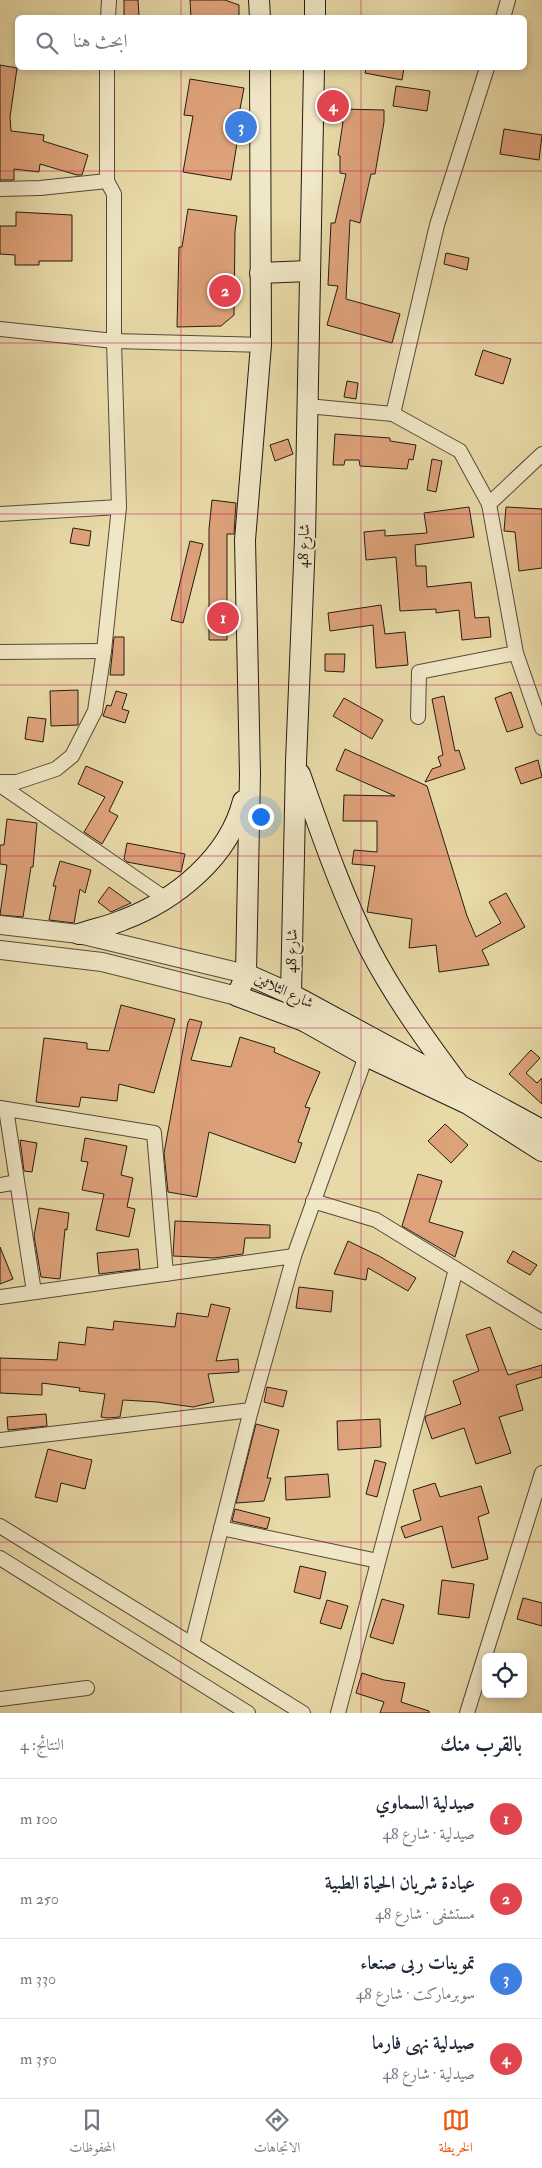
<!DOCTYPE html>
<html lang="ar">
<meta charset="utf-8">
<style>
body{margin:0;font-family:"IM FELL Double Pica",Amiri,serif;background:#f6f6f7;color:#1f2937;direction:rtl}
.controls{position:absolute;right:15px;bottom:15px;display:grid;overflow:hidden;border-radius:8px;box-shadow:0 2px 8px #0003}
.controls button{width:45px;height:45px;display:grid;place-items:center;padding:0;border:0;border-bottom:1px solid #e0e1e3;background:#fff;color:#1f2937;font:25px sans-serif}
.you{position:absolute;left:260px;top:816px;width:18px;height:18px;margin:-12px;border:4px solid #fff;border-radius:50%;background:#1a73e8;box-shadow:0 0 0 8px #1a73e833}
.badge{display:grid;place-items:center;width:32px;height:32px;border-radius:50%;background:#ea580c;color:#fff;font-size:16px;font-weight:700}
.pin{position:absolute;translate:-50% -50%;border:2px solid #fff;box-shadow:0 1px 5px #0006}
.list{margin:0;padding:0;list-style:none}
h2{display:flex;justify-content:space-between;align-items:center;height:65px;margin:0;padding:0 20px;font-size:21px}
h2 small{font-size:16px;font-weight:400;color:#747a83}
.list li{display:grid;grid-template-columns:32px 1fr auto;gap:15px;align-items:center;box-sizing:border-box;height:80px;padding:0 20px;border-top:1px solid #e0e1e3}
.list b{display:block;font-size:19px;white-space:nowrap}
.list p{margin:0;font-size:16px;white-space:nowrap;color:#747a83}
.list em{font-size:16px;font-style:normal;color:#747a83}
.icon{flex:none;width:28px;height:28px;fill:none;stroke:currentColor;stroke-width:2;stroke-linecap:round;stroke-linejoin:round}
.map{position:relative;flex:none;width:542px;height:1713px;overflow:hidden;direction:ltr}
.search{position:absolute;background:#fff;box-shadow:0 2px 8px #0003;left:15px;right:15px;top:15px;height:55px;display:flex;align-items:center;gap:12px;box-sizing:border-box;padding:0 18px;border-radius:8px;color:#747a83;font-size:19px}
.sheet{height:385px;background:#fff}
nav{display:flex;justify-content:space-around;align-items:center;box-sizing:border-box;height:70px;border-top:1px solid #e0e1e3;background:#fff;font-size:14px;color:#747a83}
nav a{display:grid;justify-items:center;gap:2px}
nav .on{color:#ea580c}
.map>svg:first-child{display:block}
.building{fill:#dea27a;stroke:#251a14}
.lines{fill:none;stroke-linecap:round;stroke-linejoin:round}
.minor-casing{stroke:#564a39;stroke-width:16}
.tertiary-casing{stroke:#564a39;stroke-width:20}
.secondary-casing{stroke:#251a14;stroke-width:22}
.minor{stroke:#f0e7c6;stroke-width:14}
.tertiary{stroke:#f0e7c6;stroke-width:18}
.secondary{stroke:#f0e7c6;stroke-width:20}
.grid{fill:none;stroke:#c2185b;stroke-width:1;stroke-opacity:0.55}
.labels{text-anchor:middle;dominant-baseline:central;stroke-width:4;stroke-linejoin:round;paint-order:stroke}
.street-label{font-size:15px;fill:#251a14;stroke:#f0e7c6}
</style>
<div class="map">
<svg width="542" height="1713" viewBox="0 0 542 1713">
<rect width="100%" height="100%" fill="#e8daa8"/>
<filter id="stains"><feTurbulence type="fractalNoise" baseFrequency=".004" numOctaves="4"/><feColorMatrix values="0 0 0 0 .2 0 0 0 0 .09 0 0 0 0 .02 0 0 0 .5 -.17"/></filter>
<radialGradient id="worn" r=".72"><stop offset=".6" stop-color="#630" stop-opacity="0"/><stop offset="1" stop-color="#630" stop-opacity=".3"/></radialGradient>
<g class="building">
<polygon points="124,0 138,0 139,16 124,16"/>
<polygon points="190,0 225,0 239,5 239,18 191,18"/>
<polygon points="0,65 17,68 10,117 11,131 44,135 43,141 88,155 82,175 77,175 40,164 39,172 14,169 14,180 0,180"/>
<polygon points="366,68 404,68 402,80 365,73"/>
<polygon points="190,79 244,88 236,130 239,131 231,180 183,172 193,116 184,115"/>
<polygon points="396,86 430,91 427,111 393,106"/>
<polygon points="340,109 384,110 384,122 375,174 371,174 360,223 350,220 346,299 400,314 392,343 327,325 338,286 328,285 331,223 335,223 346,174 340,173 340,156 338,155 343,122 339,121"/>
<polygon points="504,129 542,135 539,160 500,154"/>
<polygon points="188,209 237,216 235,231 234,315 221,326 177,327 179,247 182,247"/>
<polygon points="16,212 72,215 72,261 39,261 39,265 15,265 15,255 0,254 0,226 16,226"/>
<polygon points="446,253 469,258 467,270 444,264"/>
<polygon points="483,350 511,359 503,384 475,375"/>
<polygon points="347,381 358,383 356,399 344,397"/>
<polygon points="335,434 390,438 390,441 416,445 413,460 409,459 407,469 360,466 359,460 345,460 344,465 333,465"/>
<polygon points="288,439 293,454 275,461 270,445"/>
<polygon points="432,459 442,461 436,492 427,490"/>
<polygon points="212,500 236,503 234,534 227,534 227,640 209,640 209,529"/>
<polygon points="469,507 474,537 415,545 416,566 426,566 427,587 471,582 475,618 489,617 491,637 462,640 459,610 436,613 436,609 400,611 396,557 366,560 364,532 385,530 385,536 427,533 424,513"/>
<polygon points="506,507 542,509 542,568 519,571 515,532 504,531"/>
<polygon points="73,528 91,531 89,546 70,543"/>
<polygon points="190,541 203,544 183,623 171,620"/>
<polygon points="381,605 385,634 405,632 408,665 376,668 373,625 330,631 328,613"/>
<polygon points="114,637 124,637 124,675 110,675"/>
<polygon points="325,654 345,654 344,672 325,671"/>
<polygon points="78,690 78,725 51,726 50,691"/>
<polygon points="116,691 127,694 122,709 129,711 125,723 103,716 107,705 111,706"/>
<polygon points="511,692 523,727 507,732 495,698"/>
<polygon points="444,696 455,751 459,750 465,769 425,782 432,769 441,766 438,757 443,755 432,699"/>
<polygon points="344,698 383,720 372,739 333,716"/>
<polygon points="28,717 46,719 43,742 25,739"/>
<polygon points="345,749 427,786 467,916 476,937 501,923 489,902 506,893 525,927 482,950 489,965 439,972 436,945 409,948 412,919 367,912 375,866 352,864 354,850 377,852 377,821 343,821 344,795 395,796 336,770"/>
<polygon points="538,760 542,777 521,784 515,768"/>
<polygon points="86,766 123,782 109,811 118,816 102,844 84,832 105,797 78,784"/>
<polygon points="7,819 37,823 33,867 31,867 23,917 0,915 7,865 0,864 0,845 4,845"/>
<polygon points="127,843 185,854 181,872 127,862 124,859"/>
<polygon points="60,861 91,870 85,893 80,889 74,923 49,920 56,886 53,886"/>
<polygon points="109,887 131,903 111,912 98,902"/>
<polygon points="121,1005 175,1019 154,1093 119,1084 117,1101 81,1097 79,1107 36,1102 44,1038 87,1043 87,1049 109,1051"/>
<polygon points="190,1019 202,1022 191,1060 231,1067 240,1037 275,1048 274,1052 320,1072 305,1107 310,1108 298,1142 302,1143 295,1163 209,1132 197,1197 168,1192 164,1153 188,1022"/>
<polygon points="531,1050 540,1058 526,1073 537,1083 542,1078 542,1104 509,1074"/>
<polygon points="445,1124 468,1145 451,1163 428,1141"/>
<polygon points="85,1138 127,1146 121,1175 133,1178 127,1207 135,1209 129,1237 96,1230 104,1194 82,1190 88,1162 81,1161"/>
<polygon points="20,1140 37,1143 32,1172 24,1171"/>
<polygon points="418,1174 442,1181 429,1222 463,1232 455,1257 402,1226"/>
<polygon points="39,1208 69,1213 67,1230 65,1229 60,1279 41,1277 34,1236"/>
<polygon points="175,1221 270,1225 270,1238 245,1238 243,1254 214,1258 173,1256"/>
<polygon points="348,1241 379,1256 416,1278 408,1291 368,1268 366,1280 334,1274"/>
<polygon points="0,1247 13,1279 0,1284"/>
<polygon points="138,1249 140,1269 99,1274 97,1253"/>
<polygon points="513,1251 537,1265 530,1275 507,1262"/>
<polygon points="299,1287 333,1291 331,1312 296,1308"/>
<polygon points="211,1304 230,1308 216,1361 238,1359 239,1372 208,1374 214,1402 193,1407 157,1402 123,1400 120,1417 107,1418 101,1417 105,1394 79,1391 80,1388 42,1383 42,1395 0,1393 0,1358 57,1360 59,1342 85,1345 87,1327 113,1330 114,1321 175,1327 177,1313 208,1317"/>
<polygon points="490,1327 508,1375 542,1365 542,1377 516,1385 523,1410 499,1417 511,1453 476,1464 464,1428 432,1439 425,1419 426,1416 461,1404 453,1381 479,1371 466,1335"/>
<polygon points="267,1387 287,1391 283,1407 264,1402"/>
<polygon points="46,1414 47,1426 8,1430 7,1417"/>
<polygon points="380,1419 381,1447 338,1450 337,1421"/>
<polygon points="256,1424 279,1430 267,1478 271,1478 264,1501 236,1503"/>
<polygon points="48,1449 92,1460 85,1489 61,1483 57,1502 35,1497"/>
<polygon points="375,1460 386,1463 377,1497 366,1494"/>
<polygon points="328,1474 330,1497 286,1500 285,1477"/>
<polygon points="435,1483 440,1497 481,1486 489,1513 478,1517 488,1559 452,1568 442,1526 405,1538 401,1527 421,1520 413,1490"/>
<polygon points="235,1509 270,1518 267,1529 232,1521"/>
<polygon points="300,1566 326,1572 320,1599 294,1592"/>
<polygon points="442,1580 474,1584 469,1618 438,1614"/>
<polygon points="523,1598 542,1603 542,1626 517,1619"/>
<polygon points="382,1599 404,1605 393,1644 370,1637"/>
<polygon points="327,1600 348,1606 341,1629 320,1623"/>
<polygon points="362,1673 384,1680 405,1683 401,1702 429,1711 429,1713 380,1713 384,1702 356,1693"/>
</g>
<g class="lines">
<defs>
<g id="minor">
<polyline points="108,18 109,0"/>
<polyline points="503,18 508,0"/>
<polyline points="107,68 107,181"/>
<polyline points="0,189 40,188 107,181 114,194 114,341 119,507 104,651 95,711 72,756 56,769 17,782 0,782"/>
<polyline points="0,329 114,341 261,345"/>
<polyline points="307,406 393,414 460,451 489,504 516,653 542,728"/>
<polyline points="393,414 437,225 487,68"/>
<polyline points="489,504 542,454"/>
<polyline points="0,514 119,507"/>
<polyline points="0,652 104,651"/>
<polyline points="418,717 419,672 516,653"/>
<polyline points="0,785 166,899"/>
<polyline points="0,1108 154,1133 166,1274"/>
<polyline points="6,1109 34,1292"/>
<polyline points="0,1185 17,1182"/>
<polyline points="313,1201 376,1220 542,1322"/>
<polyline points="0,1297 294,1256"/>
<polyline points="0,1440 251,1410"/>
<polyline points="0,1526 303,1713"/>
<polyline points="221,1528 378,1561"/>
<polyline points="0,1558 248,1713"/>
<polyline points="192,1644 251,1410 294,1256 366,1056"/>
<polyline points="0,1699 87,1688"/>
<polyline points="338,1713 456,1269"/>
<polyline points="467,1713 542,1473"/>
</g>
<g id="tertiary">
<polyline points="0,925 79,934 246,974"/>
<polyline points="0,950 102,962 237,996"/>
</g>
<g id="secondary">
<polyline points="259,0 260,18"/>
<polyline points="315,18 315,0"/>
<polyline points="260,68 261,345 245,540 250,774 246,974 237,996 304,1021 366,1056 468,1104 542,1151"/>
<polyline points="260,273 309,271"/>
<path d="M300 774C321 833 341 892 369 948 394 996 425 1039 457 1082"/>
<path d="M79 934C94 929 109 926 123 920 176 900 229 857 243 801"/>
<polyline points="246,974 291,994 542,1130"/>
<polyline points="304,1021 291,994 296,762 305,539 314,68"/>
</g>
</defs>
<use href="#minor" class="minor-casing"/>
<use href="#tertiary" class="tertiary-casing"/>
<use href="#secondary" class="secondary-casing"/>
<use href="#minor" class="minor"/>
<use href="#tertiary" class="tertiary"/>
<use href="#secondary" class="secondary"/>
</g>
<path class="grid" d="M181 0V18M361 0V18M181 68V1713M361 68V1713M0 171H542M0 343H542M0 514H542M0 685H542M0 856H542M0 1028H542M0 1199H542M0 1370H542M0 1542H542"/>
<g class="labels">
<g class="street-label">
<text transform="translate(304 546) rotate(-88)">شارع 48</text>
<text transform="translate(292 951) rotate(-89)">شارع 48</text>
<text transform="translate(284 991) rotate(25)">شارع الثلاثين</text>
</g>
</g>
<rect width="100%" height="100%" filter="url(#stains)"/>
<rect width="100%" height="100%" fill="url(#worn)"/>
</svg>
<div class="controls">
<button><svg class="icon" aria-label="locate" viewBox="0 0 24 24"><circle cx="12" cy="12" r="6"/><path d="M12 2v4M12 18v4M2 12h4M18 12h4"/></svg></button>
</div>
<div class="you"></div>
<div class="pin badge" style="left:223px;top:618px;background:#e0444e">1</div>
<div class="pin badge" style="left:225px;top:291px;background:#e0444e">2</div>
<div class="pin badge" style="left:241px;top:127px;background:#3f7fe0">3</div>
<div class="pin badge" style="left:333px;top:106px;background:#e0444e">4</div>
<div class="search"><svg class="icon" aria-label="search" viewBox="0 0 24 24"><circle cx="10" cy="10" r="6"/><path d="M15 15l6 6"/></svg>ابحث هنا</div>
</div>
<section class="sheet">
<h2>بالقرب منك<small>النتائج: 4</small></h2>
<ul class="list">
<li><span class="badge" style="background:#e0444e">1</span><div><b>صيدلية السماوي</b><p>صيدلية · شارع 48</p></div><em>100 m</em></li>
<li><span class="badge" style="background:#e0444e">2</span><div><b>عيادة شريان الحياة الطبية</b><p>مستشفى · شارع 48</p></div><em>250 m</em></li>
<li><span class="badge" style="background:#3f7fe0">3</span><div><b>تموينات ربى صنعاء</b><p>سوبرماركت · شارع 48</p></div><em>330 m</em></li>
<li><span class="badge" style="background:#e0444e">4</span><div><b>صيدلية نهى فارما</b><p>صيدلية · شارع 48</p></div><em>350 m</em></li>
</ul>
</section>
<nav>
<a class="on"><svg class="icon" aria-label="map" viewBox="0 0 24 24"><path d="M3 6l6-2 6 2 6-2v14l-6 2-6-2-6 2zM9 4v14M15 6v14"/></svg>الخريطة</a>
<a><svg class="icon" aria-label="directions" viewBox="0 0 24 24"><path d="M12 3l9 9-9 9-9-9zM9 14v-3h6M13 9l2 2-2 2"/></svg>الاتجاهات</a>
<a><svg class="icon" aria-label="saved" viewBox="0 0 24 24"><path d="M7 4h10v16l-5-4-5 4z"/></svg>المحفوظات</a>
</nav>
